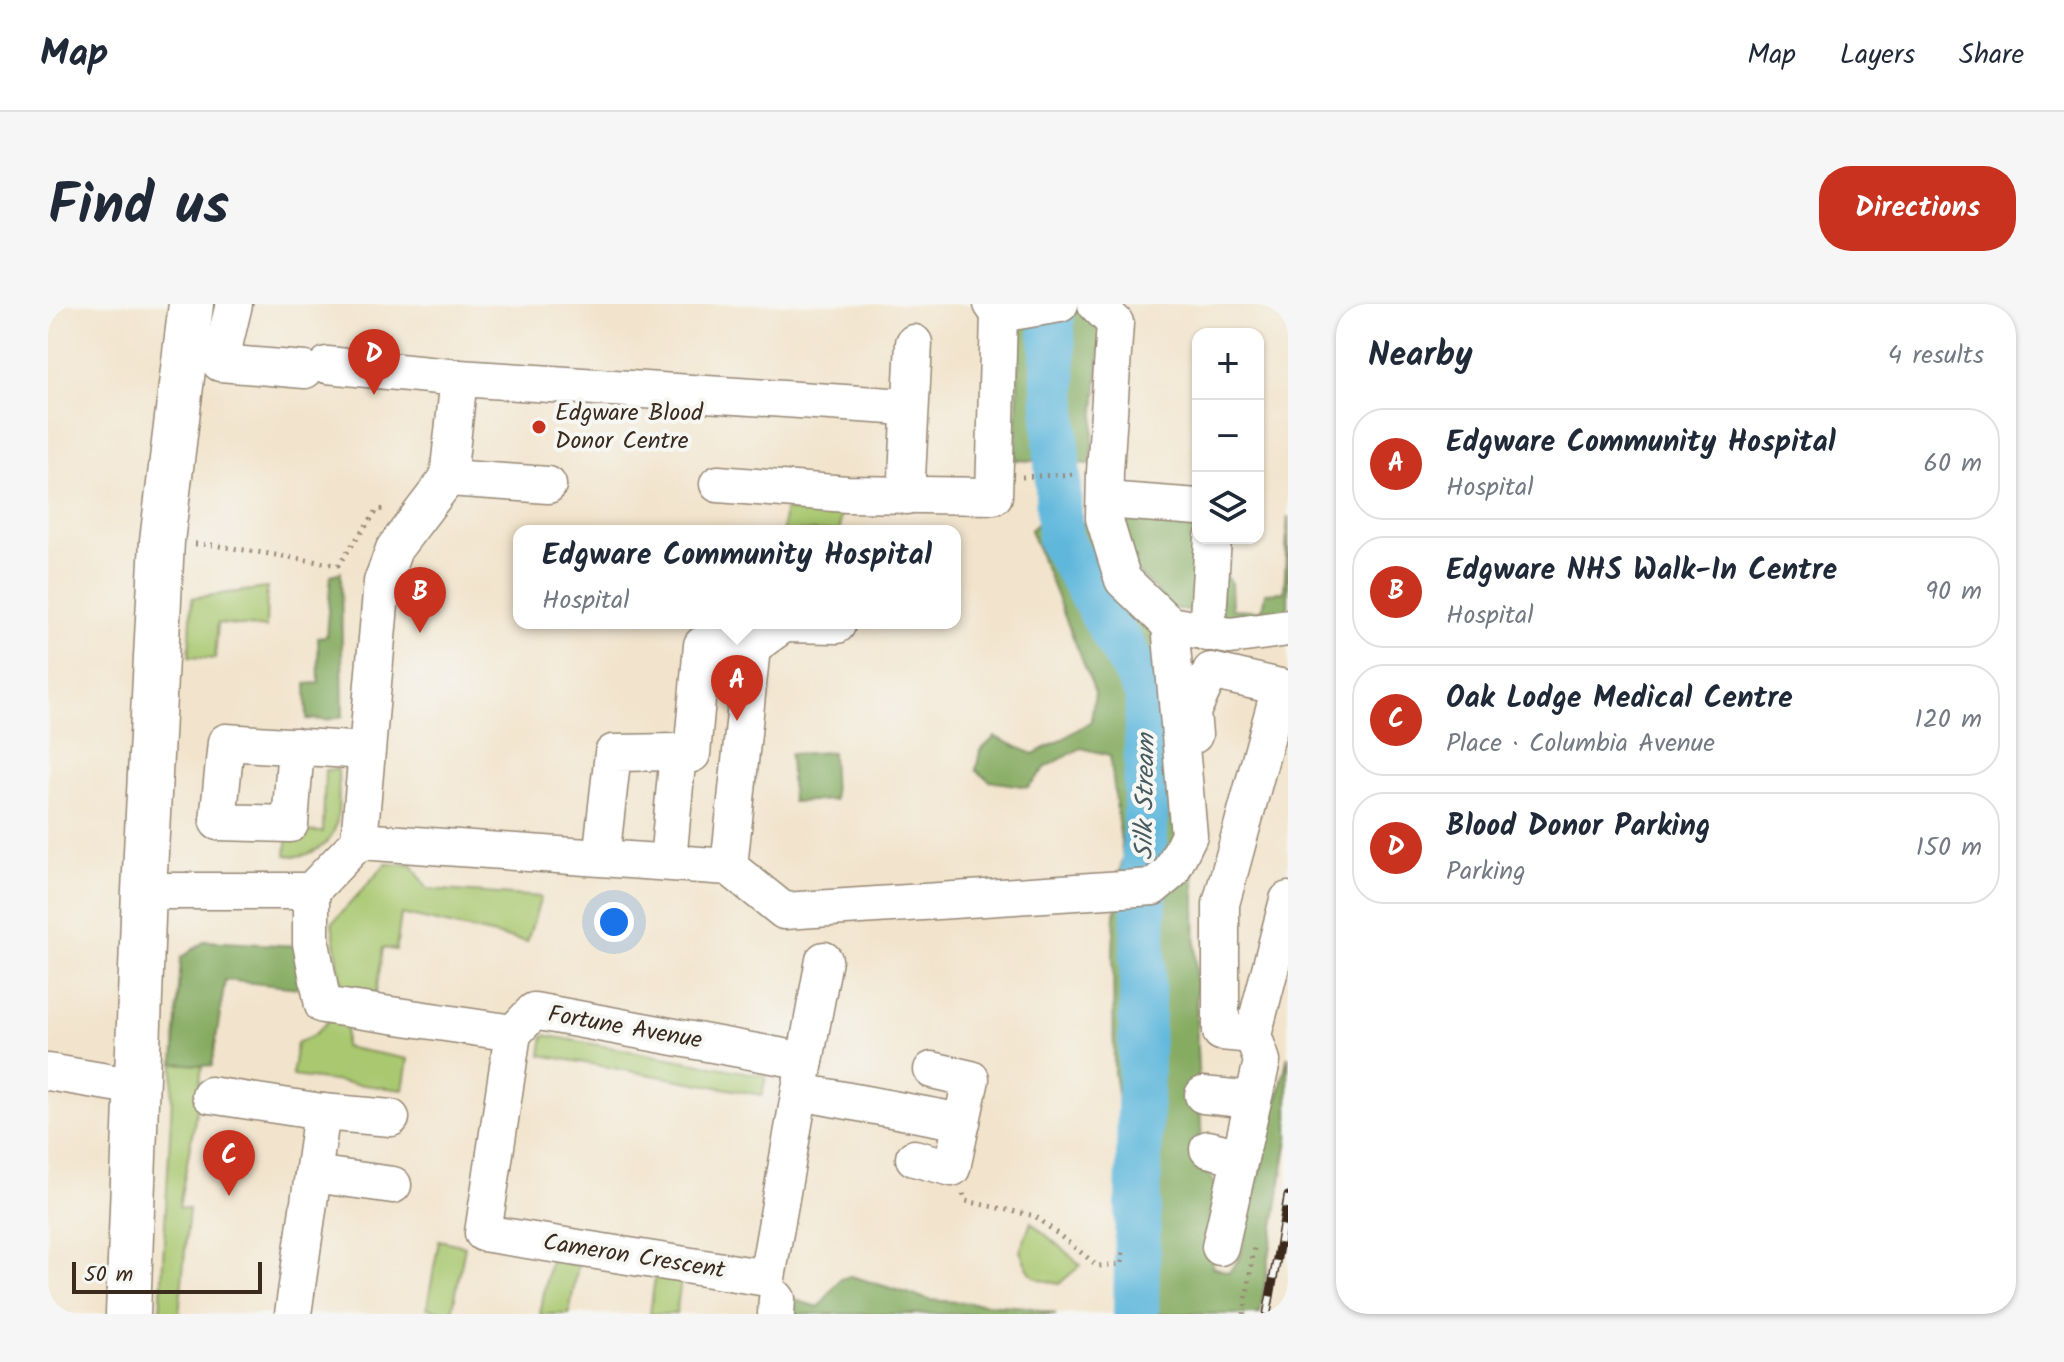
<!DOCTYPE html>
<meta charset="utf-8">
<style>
body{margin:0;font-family:Kalam,sans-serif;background:#f6f6f7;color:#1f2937}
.controls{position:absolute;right:24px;top:24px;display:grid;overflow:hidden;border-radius:16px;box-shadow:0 2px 6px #0004}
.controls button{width:72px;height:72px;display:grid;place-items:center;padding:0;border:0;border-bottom:2px solid #e0e1e3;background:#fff;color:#1f2937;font:40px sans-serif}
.scale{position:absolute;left:24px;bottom:20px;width:190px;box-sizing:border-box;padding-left:8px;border:4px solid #3b2a1e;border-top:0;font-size:22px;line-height:28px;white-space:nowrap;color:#3b2a1e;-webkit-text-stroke:6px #f6f6f2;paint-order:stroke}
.you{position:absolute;left:566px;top:618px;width:28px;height:28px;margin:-20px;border:6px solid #fff;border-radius:50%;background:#1a73e8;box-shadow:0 0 0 12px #1a73e833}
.badge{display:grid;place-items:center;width:52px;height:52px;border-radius:50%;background:#c8321e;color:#fff;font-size:26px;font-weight:700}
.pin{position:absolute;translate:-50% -66px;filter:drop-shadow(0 2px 4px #0008)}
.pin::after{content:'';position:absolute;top:42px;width:28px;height:24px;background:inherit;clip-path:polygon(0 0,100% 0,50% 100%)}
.popup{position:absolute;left:465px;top:221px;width:448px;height:104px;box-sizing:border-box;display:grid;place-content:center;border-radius:16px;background:#fff;filter:drop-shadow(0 2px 6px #0005);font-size:26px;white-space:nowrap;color:#747a83}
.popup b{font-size:30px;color:#1f2937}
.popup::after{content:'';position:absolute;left:50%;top:100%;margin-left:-16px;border:16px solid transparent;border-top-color:#fff}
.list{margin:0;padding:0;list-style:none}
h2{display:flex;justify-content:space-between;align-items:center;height:104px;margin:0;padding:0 32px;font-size:34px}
h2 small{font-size:26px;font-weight:400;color:#747a83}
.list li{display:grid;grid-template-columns:52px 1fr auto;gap:24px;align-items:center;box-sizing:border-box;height:112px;margin:0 16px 16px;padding:0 16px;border:2px solid #e0e1e3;border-radius:32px}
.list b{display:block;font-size:30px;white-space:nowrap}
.list p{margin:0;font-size:26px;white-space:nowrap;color:#747a83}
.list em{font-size:26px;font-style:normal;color:#747a83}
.icon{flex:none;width:44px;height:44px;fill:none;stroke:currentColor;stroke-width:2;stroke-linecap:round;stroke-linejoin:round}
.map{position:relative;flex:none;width:1240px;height:1010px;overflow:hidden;border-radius:32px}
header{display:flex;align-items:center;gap:48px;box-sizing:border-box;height:112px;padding:0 40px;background:#fff;border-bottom:2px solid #e0e1e3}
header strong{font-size:38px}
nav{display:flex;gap:44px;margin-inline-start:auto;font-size:28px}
.intro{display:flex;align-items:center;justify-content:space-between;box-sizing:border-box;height:192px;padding:0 48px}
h1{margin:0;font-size:56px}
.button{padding:20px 36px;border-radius:32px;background:#c8321e;color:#fff;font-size:28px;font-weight:700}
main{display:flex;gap:48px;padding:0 48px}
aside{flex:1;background:#fff;border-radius:32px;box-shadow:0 2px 6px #0004}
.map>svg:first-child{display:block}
.green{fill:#a9c870;stroke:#727947;stroke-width:2}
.forest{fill:#86ac62;stroke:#606b40;stroke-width:2}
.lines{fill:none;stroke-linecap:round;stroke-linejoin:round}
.river{stroke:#5fb7dc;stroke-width:46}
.minor-casing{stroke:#968775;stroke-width:39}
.major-casing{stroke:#968775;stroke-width:47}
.path{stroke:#968775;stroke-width:5;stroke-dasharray:2 6;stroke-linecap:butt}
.minor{stroke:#fff;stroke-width:36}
.major{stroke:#fff;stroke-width:44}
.rail-casing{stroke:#3b2a1e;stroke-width:9}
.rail{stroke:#f6f6f2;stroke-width:6;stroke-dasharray:18;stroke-linecap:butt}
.poi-dot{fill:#c8321e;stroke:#f6f6f2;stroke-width:3}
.labels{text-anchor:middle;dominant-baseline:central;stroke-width:8;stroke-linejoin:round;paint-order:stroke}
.poi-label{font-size:24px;fill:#3b2a1e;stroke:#f6f6f2;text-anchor:start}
.street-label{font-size:24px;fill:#3b2a1e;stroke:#f6f6f2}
.water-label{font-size:26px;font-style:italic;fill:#485b60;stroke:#f6f6f2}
</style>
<header>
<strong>Map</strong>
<nav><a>Map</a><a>Layers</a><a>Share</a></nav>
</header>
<div class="intro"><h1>Find us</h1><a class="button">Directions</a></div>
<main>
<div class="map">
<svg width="1240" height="1010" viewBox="0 0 1240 1010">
<rect width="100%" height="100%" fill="#f6f6f2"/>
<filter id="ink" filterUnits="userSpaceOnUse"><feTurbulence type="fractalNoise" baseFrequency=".0125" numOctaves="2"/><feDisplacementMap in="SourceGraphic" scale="16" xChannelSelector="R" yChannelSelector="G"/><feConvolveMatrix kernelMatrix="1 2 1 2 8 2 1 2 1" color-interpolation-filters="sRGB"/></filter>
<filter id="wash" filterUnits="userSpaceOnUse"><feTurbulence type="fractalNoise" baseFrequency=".006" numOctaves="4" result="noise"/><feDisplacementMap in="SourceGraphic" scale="32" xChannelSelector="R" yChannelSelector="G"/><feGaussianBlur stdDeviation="1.8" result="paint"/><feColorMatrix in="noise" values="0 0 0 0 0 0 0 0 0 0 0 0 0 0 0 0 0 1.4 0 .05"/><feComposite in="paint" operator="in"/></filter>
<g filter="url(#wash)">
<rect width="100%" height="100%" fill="#f2e4cc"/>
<g class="green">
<polygon points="736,206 793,210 792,227 735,227"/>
<polygon points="219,284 218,324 170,319 167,355 141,353 144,294"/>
<path d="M290 465C290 492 297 533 268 546 257 552 251 553 238 551L240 527 275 528 277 466Z"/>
<polygon points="338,560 364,561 379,585 493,593 479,638 353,610 348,646 335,644 328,689 294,682 284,619"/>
<polygon points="284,713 300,716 296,743 360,755 355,786 244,772 249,739 266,731"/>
<polygon points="496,731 718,772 714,791 493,751"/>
<polygon points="126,759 154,761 148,810 131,903 141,905 131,1010 112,1010"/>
<path d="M983 918 1033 961 1012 979C983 976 983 973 972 947Z"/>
<polygon points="391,936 417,942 404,1009 379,1004"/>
<polygon points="502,956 530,961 521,1010 492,1010"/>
<polygon points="607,973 633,977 628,1010 602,1010"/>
</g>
<g class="forest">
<polygon points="1031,6 1053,28 1043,160 967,156 971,48 961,46 963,24 986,14"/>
<polygon points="1068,208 1150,216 1153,310 1124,304 1078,256"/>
<polygon points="1240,213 1240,313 1173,317 1173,267 1183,279 1184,305 1214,307 1217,289 1236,288"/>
<polygon points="1009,216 1037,219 1045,226 1108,324 1137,426 1147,596 1149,744 1155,861 1170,885 1164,963 1181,968 1192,953 1240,752 1240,834 1212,1010 1081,1010 1081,978 1077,938 1073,812 1066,769 1065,646 1069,579 1075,554 1062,451 1033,444 998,463 980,483 942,477 928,466 932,447 947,433 985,450 1010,438 1043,417 1047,388 982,226 991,218"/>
<polygon points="293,268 295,412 279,416 259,415 258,380 271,379 270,333 278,332 283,271"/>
<polygon points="784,448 786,496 744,498 742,450"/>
<polygon points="157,637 249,642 250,684 177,676 164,762 126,759 133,654"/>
<polygon points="803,972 882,996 979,1003 1008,1010 740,1010 743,995 771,1003 792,975"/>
</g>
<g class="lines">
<polyline class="river" points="1003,0 1012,235 1100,389 1088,1010"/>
</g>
</g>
<g filter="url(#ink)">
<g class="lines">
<defs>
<g id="minor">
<polyline points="186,0 172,59 257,66"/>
<polyline points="944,0 951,10 1012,0"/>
<polyline points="1048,0 1067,19 1057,168 1056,214 1075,276 1122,321 1182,332 1240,324"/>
<polyline points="279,61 411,74 843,102 862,105"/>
<polyline points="400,174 500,181"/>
<polyline points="670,180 799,190 946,192 951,10"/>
<polyline points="858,192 866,39"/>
<polyline points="1057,196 1150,203"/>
<polyline points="1159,329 1165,234"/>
<polyline points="704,343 736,320 789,321"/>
<polyline points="1146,431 1144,408 1163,367 1232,383"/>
<polyline points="248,442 242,520 170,518 178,438 318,447"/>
<polyline points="311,537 681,563 736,607 1105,583 1123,568 1141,531 1122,321"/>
<polyline points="555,537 565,449 630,448"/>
<polyline points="620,558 630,448 644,450 654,341 704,343 681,563"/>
<polyline points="96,587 263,587 311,537 334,278 346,245 400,174 411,74"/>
<polyline points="263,587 263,639 275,701 465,729 486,707 757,757 776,656"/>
<polyline points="465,729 435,929 719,974 757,757"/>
<polyline points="1205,731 1173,728 1173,600 1232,383 1240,385"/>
<polyline points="0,768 89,783"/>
<polyline points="752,788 914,818"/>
<polyline points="162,791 274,808 245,1010"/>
<polyline points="1155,791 1205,796"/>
<polyline points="274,808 343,814"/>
<polyline points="1160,845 1192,853"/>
<polyline points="866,854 904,864 923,775 884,766"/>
<polyline points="265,870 345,881"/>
<polyline points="1172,943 1214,757 1205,731 1240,596"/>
<polyline points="728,1010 729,995"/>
</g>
<polyline id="major" points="80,1010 96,587 114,237 143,0"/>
</defs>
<use href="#minor" class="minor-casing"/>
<use href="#major" class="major-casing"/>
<g class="path">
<polyline points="974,173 1028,170"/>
<polyline points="147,240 165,241 290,261 330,205 339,206"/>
<polyline points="915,890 918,897 987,912 1050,962 1074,960 1075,944"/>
<polyline points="1196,1010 1206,944"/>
</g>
<use href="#minor" class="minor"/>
<use href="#major" class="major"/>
<defs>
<g id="rail">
<polyline points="1219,1010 1240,892"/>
<polyline points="1240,1010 1240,1008"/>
</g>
</defs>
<use href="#rail" class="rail-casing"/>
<use href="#rail" class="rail"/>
</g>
</g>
<circle class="poi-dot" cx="491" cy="123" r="8"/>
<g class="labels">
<g class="poi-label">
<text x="507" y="109">Edgware Blood<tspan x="507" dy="28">Donor Centre</tspan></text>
</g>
<g class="street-label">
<text transform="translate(577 724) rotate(10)">Fortune Avenue</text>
<text transform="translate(586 953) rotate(9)">Cameron Crescent</text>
</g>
<g class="water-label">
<text transform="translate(1098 493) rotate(-89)">Silk Stream</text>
</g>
</g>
</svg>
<div class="controls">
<button>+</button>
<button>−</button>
<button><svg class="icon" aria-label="layers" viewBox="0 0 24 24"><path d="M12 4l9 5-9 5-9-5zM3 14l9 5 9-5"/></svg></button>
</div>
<div class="scale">50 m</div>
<div class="you"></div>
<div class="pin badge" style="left:689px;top:417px">A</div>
<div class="popup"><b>Edgware Community Hospital</b>Hospital</div>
<div class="pin badge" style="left:372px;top:329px">B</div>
<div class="pin badge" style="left:181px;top:892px">C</div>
<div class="pin badge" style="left:326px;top:91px">D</div>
</div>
<aside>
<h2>Nearby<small>4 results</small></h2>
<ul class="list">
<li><span class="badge">A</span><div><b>Edgware Community Hospital</b><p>Hospital</p></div><em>60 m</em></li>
<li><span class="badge">B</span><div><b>Edgware NHS Walk-In Centre</b><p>Hospital</p></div><em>90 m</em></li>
<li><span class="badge">C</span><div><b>Oak Lodge Medical Centre</b><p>Place · Columbia Avenue</p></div><em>120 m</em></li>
<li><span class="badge">D</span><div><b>Blood Donor Parking</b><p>Parking</p></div><em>150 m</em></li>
</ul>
</aside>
</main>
